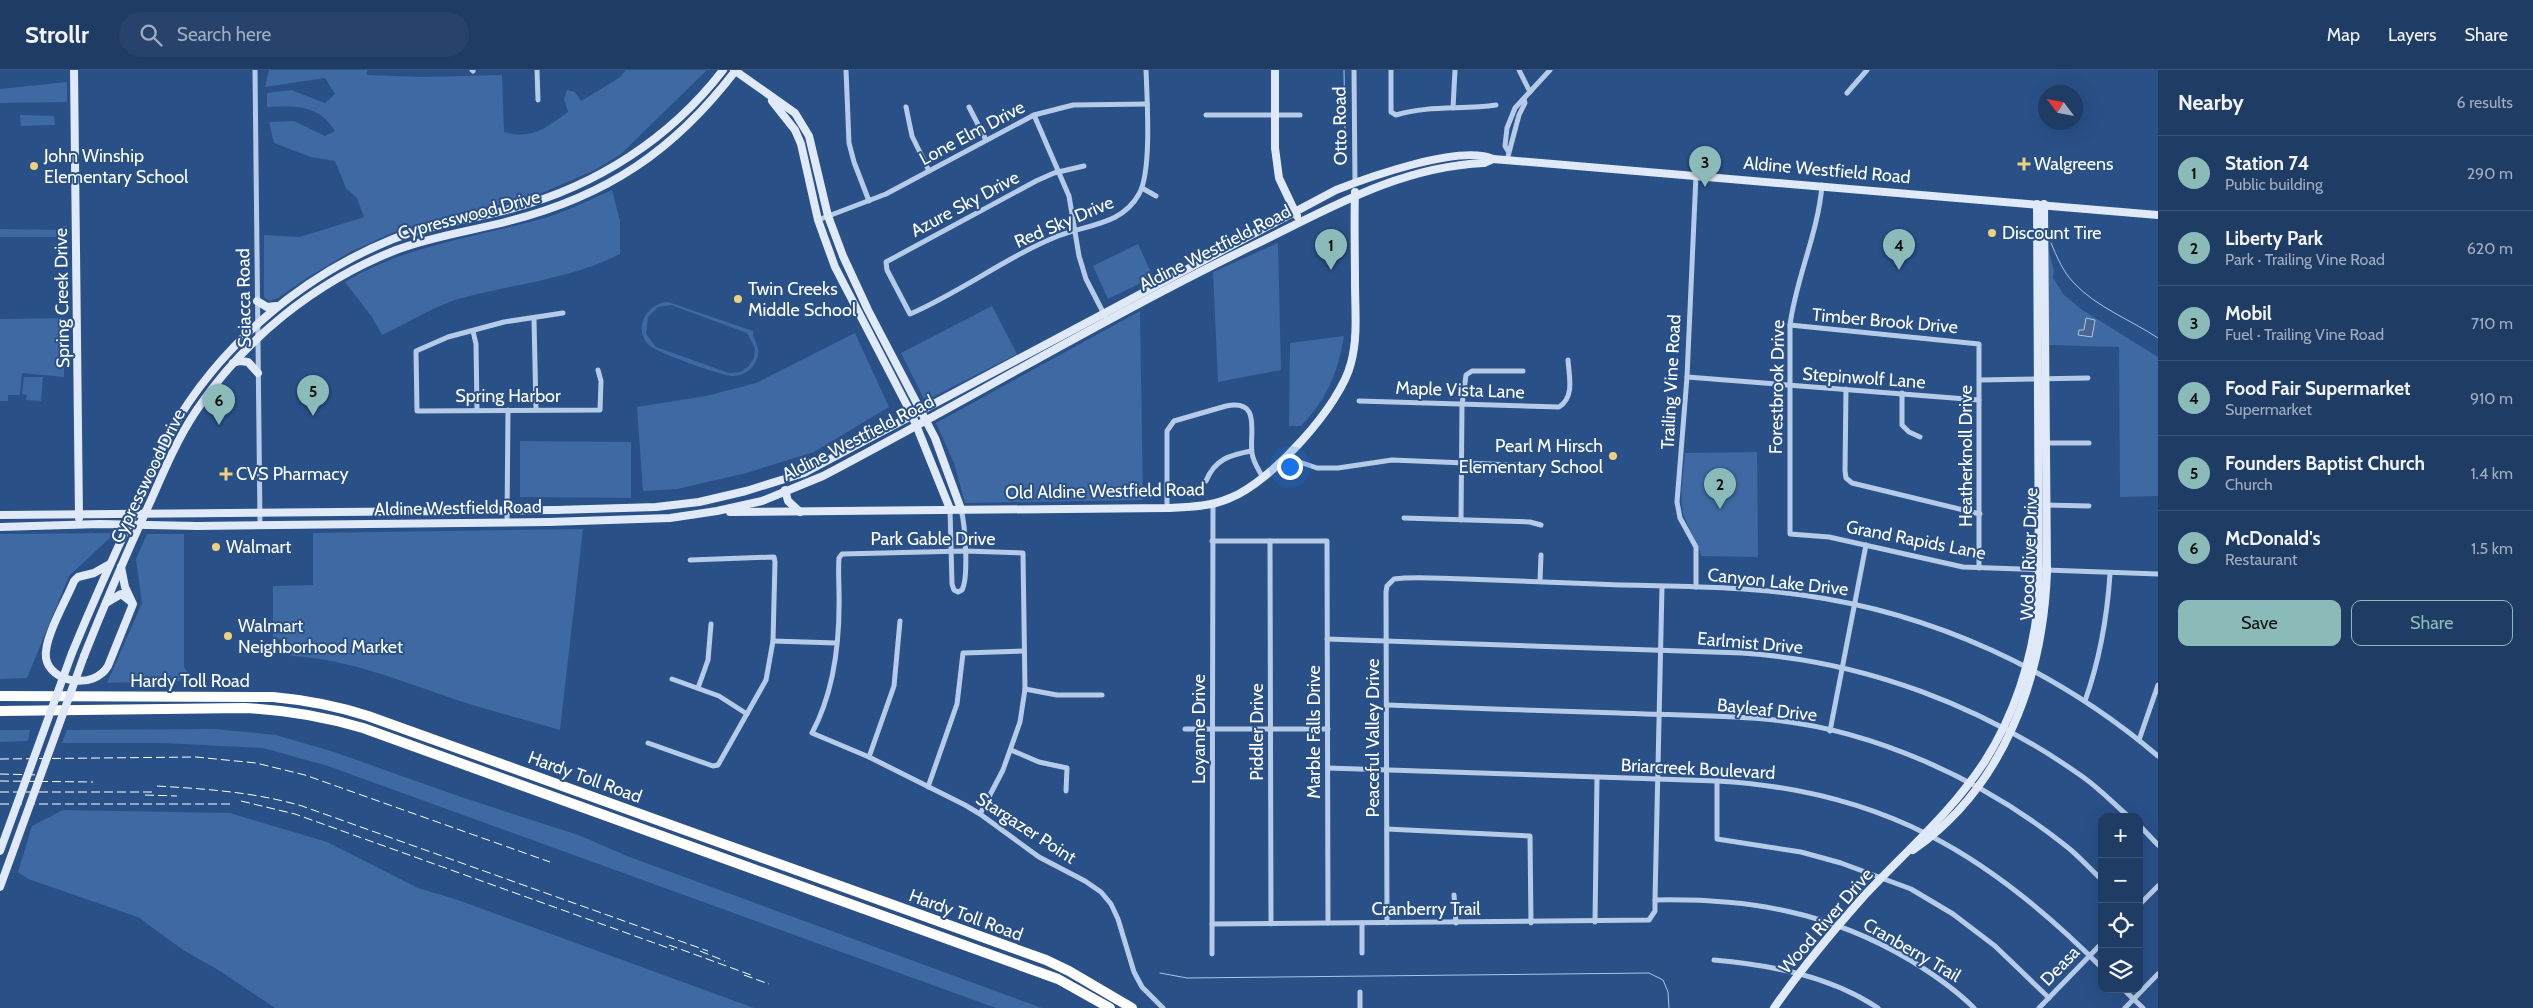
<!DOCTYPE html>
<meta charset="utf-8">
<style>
body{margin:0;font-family:Cabin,sans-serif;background:#27436b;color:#f1f3f6}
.controls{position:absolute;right:15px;bottom:15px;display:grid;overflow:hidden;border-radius:10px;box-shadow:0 5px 20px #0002}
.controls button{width:45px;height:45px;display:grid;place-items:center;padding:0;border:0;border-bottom:1px solid #3c5679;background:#1f3c65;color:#f1f3f6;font:25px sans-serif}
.compass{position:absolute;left:2038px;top:15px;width:45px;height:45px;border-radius:50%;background:#1f3c65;box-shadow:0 5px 20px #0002;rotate:302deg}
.you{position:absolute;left:1289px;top:396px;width:18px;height:18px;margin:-12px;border:4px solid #fff;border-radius:50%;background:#1a73e8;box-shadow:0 0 0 8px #1a73e833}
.badge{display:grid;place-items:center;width:32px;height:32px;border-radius:50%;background:#8bbbb9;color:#111;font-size:16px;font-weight:700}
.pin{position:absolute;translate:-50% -41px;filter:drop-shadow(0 1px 2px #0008)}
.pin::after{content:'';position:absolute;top:26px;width:18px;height:15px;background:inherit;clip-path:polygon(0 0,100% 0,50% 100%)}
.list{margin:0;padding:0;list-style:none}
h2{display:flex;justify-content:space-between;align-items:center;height:65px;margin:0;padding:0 20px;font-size:21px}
h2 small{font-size:16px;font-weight:400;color:#a1adbf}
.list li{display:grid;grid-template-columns:32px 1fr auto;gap:15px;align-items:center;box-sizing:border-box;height:75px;padding:0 20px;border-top:1px solid #3c5679}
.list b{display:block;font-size:19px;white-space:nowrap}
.list p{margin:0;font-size:16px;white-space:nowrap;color:#a1adbf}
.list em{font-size:16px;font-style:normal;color:#a1adbf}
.actions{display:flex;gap:10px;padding:15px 20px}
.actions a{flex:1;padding:11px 0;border:1px solid #8bbbb9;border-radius:10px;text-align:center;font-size:18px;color:#8bbbb9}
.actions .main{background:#8bbbb9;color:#111}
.icon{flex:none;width:28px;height:28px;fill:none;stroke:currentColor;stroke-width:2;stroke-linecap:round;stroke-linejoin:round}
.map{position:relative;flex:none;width:2158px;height:938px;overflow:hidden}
header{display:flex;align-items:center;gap:30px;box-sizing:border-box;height:70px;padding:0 25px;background:#1f3c65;border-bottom:1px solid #3c5679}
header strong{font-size:24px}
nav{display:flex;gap:28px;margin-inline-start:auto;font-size:18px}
.search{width:350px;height:45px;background:#27436b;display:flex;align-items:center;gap:12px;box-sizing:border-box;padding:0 18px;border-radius:28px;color:#a1adbf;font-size:19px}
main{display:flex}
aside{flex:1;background:#1f3c65}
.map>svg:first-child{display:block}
.green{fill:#3e69a3;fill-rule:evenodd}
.water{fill:#4b668d;stroke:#aac5e8}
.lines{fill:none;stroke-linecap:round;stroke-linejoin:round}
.stream{stroke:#aac5e8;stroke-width:1}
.street{stroke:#b5cbe8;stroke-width:5}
.secondary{stroke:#dfe9f7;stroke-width:8}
.highway{stroke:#fff;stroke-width:10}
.rail{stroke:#fff;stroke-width:1;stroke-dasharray:9 4;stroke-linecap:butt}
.secondary-bridge{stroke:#dfe9f7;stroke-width:8}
.poi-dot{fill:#efd07c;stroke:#295087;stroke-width:2}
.labels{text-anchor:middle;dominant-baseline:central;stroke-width:4;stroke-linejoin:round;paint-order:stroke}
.street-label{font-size:18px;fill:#fff;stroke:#295087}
.poi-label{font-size:18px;fill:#fff;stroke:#295087;text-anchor:start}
</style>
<header>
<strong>Strollr</strong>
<div class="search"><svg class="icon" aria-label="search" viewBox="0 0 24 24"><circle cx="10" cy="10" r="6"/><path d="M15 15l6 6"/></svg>Search here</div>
<nav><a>Map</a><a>Layers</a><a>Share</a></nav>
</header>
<main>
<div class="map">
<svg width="2158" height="938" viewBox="0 0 2158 938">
<rect width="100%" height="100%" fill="#295087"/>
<g class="green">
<path d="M269 0H367V5L422 7 502 5 504 62C532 70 546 58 568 42L564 29 567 20 575 22 581 31 619 8 626 0H707L621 84 595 100 535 126 416 155 392 163 350 182 307 208 278 228 269 231 264 227V165L300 167 364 147 357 128 346 118 335 91 311 87 274 73 269 52 294 51 325 66 335 61C318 34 296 36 267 37V23L291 20 325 33 335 24 325 8 265 17Z"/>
<polygon points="67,12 67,32 0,33 0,19"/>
<polygon points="20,45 54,46 55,55 21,56"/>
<path d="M612 120 620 151V184C571 209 515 214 462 228 438 234 406 254 382 265L372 247 345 212C408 174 479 167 548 147 570 140 591 129 612 120Z"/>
<polygon points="63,156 67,156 70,163 61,167 0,167 0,159 63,160"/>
<polygon points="1278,173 1281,300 1218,312 1213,202"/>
<polygon points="1138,174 1153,207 1108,229 1093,196"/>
<polygon points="2048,178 2054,201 2053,208 2064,225 2081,239 2158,287 2158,426 2120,427 2119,277 2049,275"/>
<path d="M668 232 753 261C752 272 764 278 755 293 751 301 742 306 733 306 722 306 658 283 650 276 632 260 646 233 668 232ZM671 235 747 263 755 278 754 288 748 297 740 302 729 303 656 277 646 264 648 247 658 237Z"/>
<polygon points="992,236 1017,284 925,331 901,283"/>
<polygon points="1140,241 1143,430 965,433 954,393 936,353"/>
<polygon points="65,248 64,307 22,303 20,325 8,325 8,331 0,331 0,249"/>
<polygon points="855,263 889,337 814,382 746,403 677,419 643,421 637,337 706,326 756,313"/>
<path d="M1344 266C1338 302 1327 329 1301 356H1289L1290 273Z"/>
<polygon points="24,307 43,307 41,331 26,330 27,325 22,324"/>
<polygon points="520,371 631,372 631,428 520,427"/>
<path d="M1757 382 1758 487 1701 486C1698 471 1689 461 1684 446 1678 428 1684 403 1685 383Z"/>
<path d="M583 459 560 660C526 650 491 641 457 630 403 612 349 589 292 586 290 575 285 569 273 568V516L313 515V463Z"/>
<polygon points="115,463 69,506 27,608 0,609 0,464"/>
<polygon points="147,464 184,464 184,597 188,603 179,611 107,613 142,533 136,489"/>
<polygon points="215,659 276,665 334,682 461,727 581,766 627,786 1042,938 996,938 328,696 263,678 163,673 62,673 67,660"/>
<polygon points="0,660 30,660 28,671 0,672"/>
<polygon points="63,740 230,743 327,772 418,818 455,829 754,938 275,938 220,901 183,880 138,847 28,809 18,802 32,756"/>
</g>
<polygon class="water" points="2086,248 2095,250 2092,267 2078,265 2079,260 2084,260"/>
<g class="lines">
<g class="stream">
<polyline points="1344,0 1345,58"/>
<path d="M2051 173C2057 187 2063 202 2074 213 2096 237 2131 250 2158 268"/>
<polyline points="1160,903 1187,908 1649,903 1663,910 1668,922 1669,938"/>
</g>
<g class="street">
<polyline points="255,0 260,455"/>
<polyline points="472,0 473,1"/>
<polyline points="537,0 538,30"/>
<polyline points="846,0 849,73 854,92 869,131"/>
<polyline points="1354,0 1355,113"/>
<path d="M1391 0V42L1396 45C1429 35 1462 40 1496 35"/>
<polyline points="1519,0 1530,22"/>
<polyline points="1847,23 1867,0"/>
<polyline points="906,37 912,66 929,101"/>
<polyline points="969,37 986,70"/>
<polyline points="1453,38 1455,0"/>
<polyline points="1034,45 1069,126 1079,186 1086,209 1105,246"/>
<polyline points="1206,45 1300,45"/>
<polyline points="1508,81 1505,76 1507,58 1515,38 1550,0"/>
<polyline points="1507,90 1519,45 1525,33 1524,29"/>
<path d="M1084 96 1054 103 1036 111 886 192 887 200 910 244C961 222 1006 187 1058 166 1088 154 1122 155 1139 124 1152 102 1147 28 1146 0"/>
<path d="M1822 115C1818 164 1796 208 1790 255V464L1829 467 1963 497 2158 504"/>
<polyline points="1142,118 1156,126"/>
<polyline points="818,150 886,124 1034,45 1073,35 1147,34"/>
<polyline points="563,243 504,252 448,267 416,281 417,341 600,340 601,311 598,300"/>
<polyline points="534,249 536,340"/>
<polyline points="1790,255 1979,274 1979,498"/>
<polyline points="473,261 476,274 477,340"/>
<polyline points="1687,307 1979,330"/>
<polyline points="1980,310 2088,308"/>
<polyline points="1846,319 1845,401 1846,408 1852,413 1980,444"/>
<polyline points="1902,323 1902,355 1909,362 1920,367"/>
<path d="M1359 331 1559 337C1575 327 1569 306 1568 290"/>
<polyline points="2045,373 2089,373"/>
<polyline points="1285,387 1317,398 1338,398 1392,390 1537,396"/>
<path d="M1206 411C1215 389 1230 385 1251 381"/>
<polyline points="2045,435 2089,436"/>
<path d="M1167 438V361L1174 351 1226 336C1262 329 1249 362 1252 383 1253 392 1259 400 1263 408"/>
<path d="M950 439 952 514 954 520 958 522 962 520C969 507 965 454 961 439"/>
<polyline points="1404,448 1530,452 1541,455"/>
<polyline points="1461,450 1462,335 1466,305 1472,301 1523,301"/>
<polyline points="507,452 508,340"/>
<polyline points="1212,471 1327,471 1328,853"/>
<polyline points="1270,471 1271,854"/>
<polyline points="1540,511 1541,485"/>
<polyline points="1696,517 1696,477 1680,448 1677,432 1687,307 1696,105"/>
<path d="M1327 569 1742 583C1865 591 1983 636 2083 707 2100 719 2114 734 2129 747"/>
<polyline points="773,571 836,573"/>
<polyline points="672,609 719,626 747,644"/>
<polyline points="698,618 708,590 711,554"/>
<polyline points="1025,619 1057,625 1102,625"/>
<path d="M2085 631C2100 589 2107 549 2110 504"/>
<path d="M1387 635C1464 638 1542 641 1619 643 1667 645 1716 645 1764 649 1871 658 1982 709 2066 776 2079 786 2090 799 2102 810"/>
<polyline points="1185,659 1328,659"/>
<polyline points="1830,661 1866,475"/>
<polyline points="2139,670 2158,615"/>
<polyline points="648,673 713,696 718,695 766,610 773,571 775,492 774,487 690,490"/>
<polyline points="1011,680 1039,692 1067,698 1066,721"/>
<polyline points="869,687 894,616 900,551"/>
<path d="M1328 698 1717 711C1881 720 1988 783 2102 898"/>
<polyline points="1717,711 1717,769 1801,782 1841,793 1911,819 1953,844 1995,876 2049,928"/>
<polyline points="928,717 957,634 963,583 1024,581"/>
<path d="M980 744 1003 700 1020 652 1025 619 1023 483 965 481 842 484 839 488C838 500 839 511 839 523 840 570 835 620 812 663L869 687 965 735 980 744 1039 787 1085 811 1101 822 1111 834 1118 849 1134 902 1142 917 1163 938"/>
<polyline points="2139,755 2158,775"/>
<polyline points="1387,759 1530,766 1531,853"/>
<polyline points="1454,825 1456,853"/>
<path d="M1655 830C1749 828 1829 842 1910 890 1933 904 1955 919 1974 938"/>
<polyline points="2139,835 2158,816"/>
<polyline points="1595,852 1597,708"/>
<path d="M1387 853 1386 522 1387 516 1394 509C1417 506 1443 509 1466 509 1510 511 1553 512 1596 514 1664 517 1734 515 1802 525 1933 543 2057 600 2158 686"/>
<polyline points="1212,854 1649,850 1655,841 1655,830 1662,517"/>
<polyline points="1362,883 1362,853"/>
<polyline points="1212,884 1213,434"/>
<path d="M1714 890C1771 895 1830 906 1878 938"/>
<polyline points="2123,919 2143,938"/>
<polyline points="1360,938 1360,922"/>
<polyline points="2039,938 2102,873"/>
<polyline points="2125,938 2158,904"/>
</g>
<g class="secondary">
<polyline points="74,0 79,448"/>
<polyline points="734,0 795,43 809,66 828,146 843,186 868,240 935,368 961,439"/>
<polyline points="1275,0 1275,78 1279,108 1297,146"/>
<polyline points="772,31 795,60 801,74 818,150 835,197 912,345 950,439"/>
<polyline points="257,231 267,237 276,236"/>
<polyline points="233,293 240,291 248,292 258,303"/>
<polyline points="785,420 788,431 800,442"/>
<path d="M730 442 1167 438C1188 437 1210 437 1230 428 1271 412 1341 335 1351 293 1358 267 1355 240 1355 213 1355 183 1354 152 1355 122"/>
<path d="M0 445 556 440 656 437 699 432 746 421 804 403 834 387 1336 120C1369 107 1461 74 1493 89L2158 145"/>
<path d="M0 457 100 454 197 456 548 452 670 448 717 441 762 431 823 406C966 331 1106 247 1252 176 1327 140 1397 97 1484 93L1493 89"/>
<path d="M110 494 94 503 78 507 74 511C67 529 43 569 46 588 50 613 94 620 108 596L133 534 125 517 121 497"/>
<polyline points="106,533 121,524 131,532"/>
<path d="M72 583C91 537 111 492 132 447 145 418 156 387 172 359 222 273 302 206 393 169 432 154 474 149 514 138 596 116 671 68 723 0"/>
<path d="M84 586C105 533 128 480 152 428 165 398 178 368 196 341 244 269 315 212 396 180 433 166 471 161 509 151 607 126 674 81 736 0"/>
<path d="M1913 780C2004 717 2043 608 2047 502L2044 134"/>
<path d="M1774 938C1801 899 1832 862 1864 826 1905 782 1952 742 1985 691 2017 640 2034 583 2039 524L2037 134"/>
</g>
<g class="highway">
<path d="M0 626 273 627C306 630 337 636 368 646L1046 890 1069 901 1132 938"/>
<path d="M0 641 244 638C287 640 322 646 363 658L1058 909 1110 938"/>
</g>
<g class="rail">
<polyline points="0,689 196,687 256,693 305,705 550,792"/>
<polyline points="0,704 42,705"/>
<polyline points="0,711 93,712"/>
<path d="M157 716C207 719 254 722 302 736L708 881"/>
<polyline points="0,722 152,722"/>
<polyline points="145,725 177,726"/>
<polyline points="241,731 295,744 674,880"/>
<polyline points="0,734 234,734"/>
<polyline points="669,875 751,905"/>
<polyline points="700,881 725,891"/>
<polyline points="744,905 769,914"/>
</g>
<g class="secondary-bridge">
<polyline points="0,781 72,583"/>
<polyline points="0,817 84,586"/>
</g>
</g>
<g class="poi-dot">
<path d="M2021.5 86.5h5v5h5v5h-5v5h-5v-5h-5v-5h5z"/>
<circle cx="34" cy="96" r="5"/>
<circle cx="1992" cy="163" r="5"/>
<circle cx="738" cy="229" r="5"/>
<circle cx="1613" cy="386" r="5"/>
<path d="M223.5 396.5h5v5h5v5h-5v5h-5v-5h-5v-5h5z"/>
<circle cx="216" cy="477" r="5"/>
<circle cx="228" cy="566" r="5"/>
</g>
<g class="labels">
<g class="street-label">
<text transform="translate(1340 56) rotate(-91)">Otto Road</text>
<text transform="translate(972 63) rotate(-28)">Lone Elm Drive</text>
<text transform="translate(1827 100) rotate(5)">Aldine Westfield Road</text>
<text transform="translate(965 134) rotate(-28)">Azure Sky Drive</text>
<text transform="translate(469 145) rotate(-15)">Cypresswood Drive</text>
<text transform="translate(1064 152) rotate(-23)">Red Sky Drive</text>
<text transform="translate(1215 178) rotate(-27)">Aldine Westfield Road</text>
<text transform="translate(62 228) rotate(-91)">Spring Creek Drive</text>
<text transform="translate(244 228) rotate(-91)">Sciacca Road</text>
<text transform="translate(1885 251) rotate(5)">Timber Brook Drive</text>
<text transform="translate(1864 308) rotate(4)">Stepinwolf Lane</text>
<text transform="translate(1671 312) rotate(-87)">Trailing Vine Road</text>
<text transform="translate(1777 317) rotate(-89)">Forestbrook Drive</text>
<text transform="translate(1460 320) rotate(2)">Maple Vista Lane</text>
<text x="508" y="326">Spring Harbor</text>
<text transform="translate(858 368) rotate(-27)">Aldine Westfield Road</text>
<text transform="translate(1966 386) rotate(-90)">Heatherknoll Drive</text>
<text transform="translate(148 406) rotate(-64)">Cypresswood Drive</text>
<text transform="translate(1105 421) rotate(-1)">Old Aldine Westfield Road</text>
<text transform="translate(458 438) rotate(-1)">Aldine Westfield Road</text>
<text x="933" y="469">Park Gable Drive</text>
<text transform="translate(1916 470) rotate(11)">Grand Rapids Lane</text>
<text transform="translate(2029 484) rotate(-88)">Wood River Drive</text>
<text transform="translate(1778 512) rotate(6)">Canyon Lake Drive</text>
<text transform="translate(1750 573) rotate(5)">Earlmist Drive</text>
<text x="190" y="611">Hardy Toll Road</text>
<text transform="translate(1767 640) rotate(6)">Bayleaf Drive</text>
<text transform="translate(1199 659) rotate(-90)">Loyanne Drive</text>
<text transform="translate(1257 662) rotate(-90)">Piddler Drive</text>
<text transform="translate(1314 662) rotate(-90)">Marble Falls Drive</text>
<text transform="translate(1373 668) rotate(-90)">Peaceful Valley Drive</text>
<text transform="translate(1698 699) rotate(3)">Briarcreek Boulevard</text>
<text transform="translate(585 707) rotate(20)">Hardy Toll Road</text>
<text transform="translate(1026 758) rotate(33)">Stargazer Point</text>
<text x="1426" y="839">Cranberry Trail</text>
<text transform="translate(966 845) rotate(20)">Hardy Toll Road</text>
<text transform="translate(1826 851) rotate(-49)">Wood River Drive</text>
<text transform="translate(1912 880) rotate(30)">Cranberry Trail</text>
<text transform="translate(2060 896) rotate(-46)">Deasa</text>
</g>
<g class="poi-label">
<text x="44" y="86">John Winship<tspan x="44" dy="21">Elementary School</tspan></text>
<text x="2034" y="94">Walgreens</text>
<text x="2002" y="163">Discount Tire</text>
<text x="748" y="219">Twin Creeks<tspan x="748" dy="21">Middle School</tspan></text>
<text x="1603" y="376" text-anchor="end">Pearl M Hirsch<tspan x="1603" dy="21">Elementary School</tspan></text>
<text x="236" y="404">CVS Pharmacy</text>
<text x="226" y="477">Walmart</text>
<text x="238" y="556">Walmart<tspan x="238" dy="21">Neighborhood Market</tspan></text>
</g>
</g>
</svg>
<div class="controls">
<button>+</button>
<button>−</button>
<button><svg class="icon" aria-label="locate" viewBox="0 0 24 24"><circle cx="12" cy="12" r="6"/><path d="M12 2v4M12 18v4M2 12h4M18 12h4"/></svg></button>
<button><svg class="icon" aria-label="layers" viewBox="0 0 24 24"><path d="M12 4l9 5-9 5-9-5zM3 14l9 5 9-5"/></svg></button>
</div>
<svg class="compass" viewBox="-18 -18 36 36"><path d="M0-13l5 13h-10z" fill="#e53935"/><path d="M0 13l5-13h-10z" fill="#a1adbf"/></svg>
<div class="you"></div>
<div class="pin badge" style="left:1331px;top:200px">1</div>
<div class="pin badge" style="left:1720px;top:439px">2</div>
<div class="pin badge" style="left:1705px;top:117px">3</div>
<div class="pin badge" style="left:1899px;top:200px">4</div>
<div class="pin badge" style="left:313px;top:346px">5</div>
<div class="pin badge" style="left:219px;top:355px">6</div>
</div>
<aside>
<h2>Nearby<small>6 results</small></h2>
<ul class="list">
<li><span class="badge">1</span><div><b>Station 74</b><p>Public building</p></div><em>290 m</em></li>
<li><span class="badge">2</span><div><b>Liberty Park</b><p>Park · Trailing Vine Road</p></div><em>620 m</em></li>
<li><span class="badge">3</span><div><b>Mobil</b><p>Fuel · Trailing Vine Road</p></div><em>710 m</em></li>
<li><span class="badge">4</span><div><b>Food Fair Supermarket</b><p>Supermarket</p></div><em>910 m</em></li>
<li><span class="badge">5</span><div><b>Founders Baptist Church</b><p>Church</p></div><em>1.4 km</em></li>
<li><span class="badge">6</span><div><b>McDonald's</b><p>Restaurant</p></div><em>1.5 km</em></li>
</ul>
<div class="actions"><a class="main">Save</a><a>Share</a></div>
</aside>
</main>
